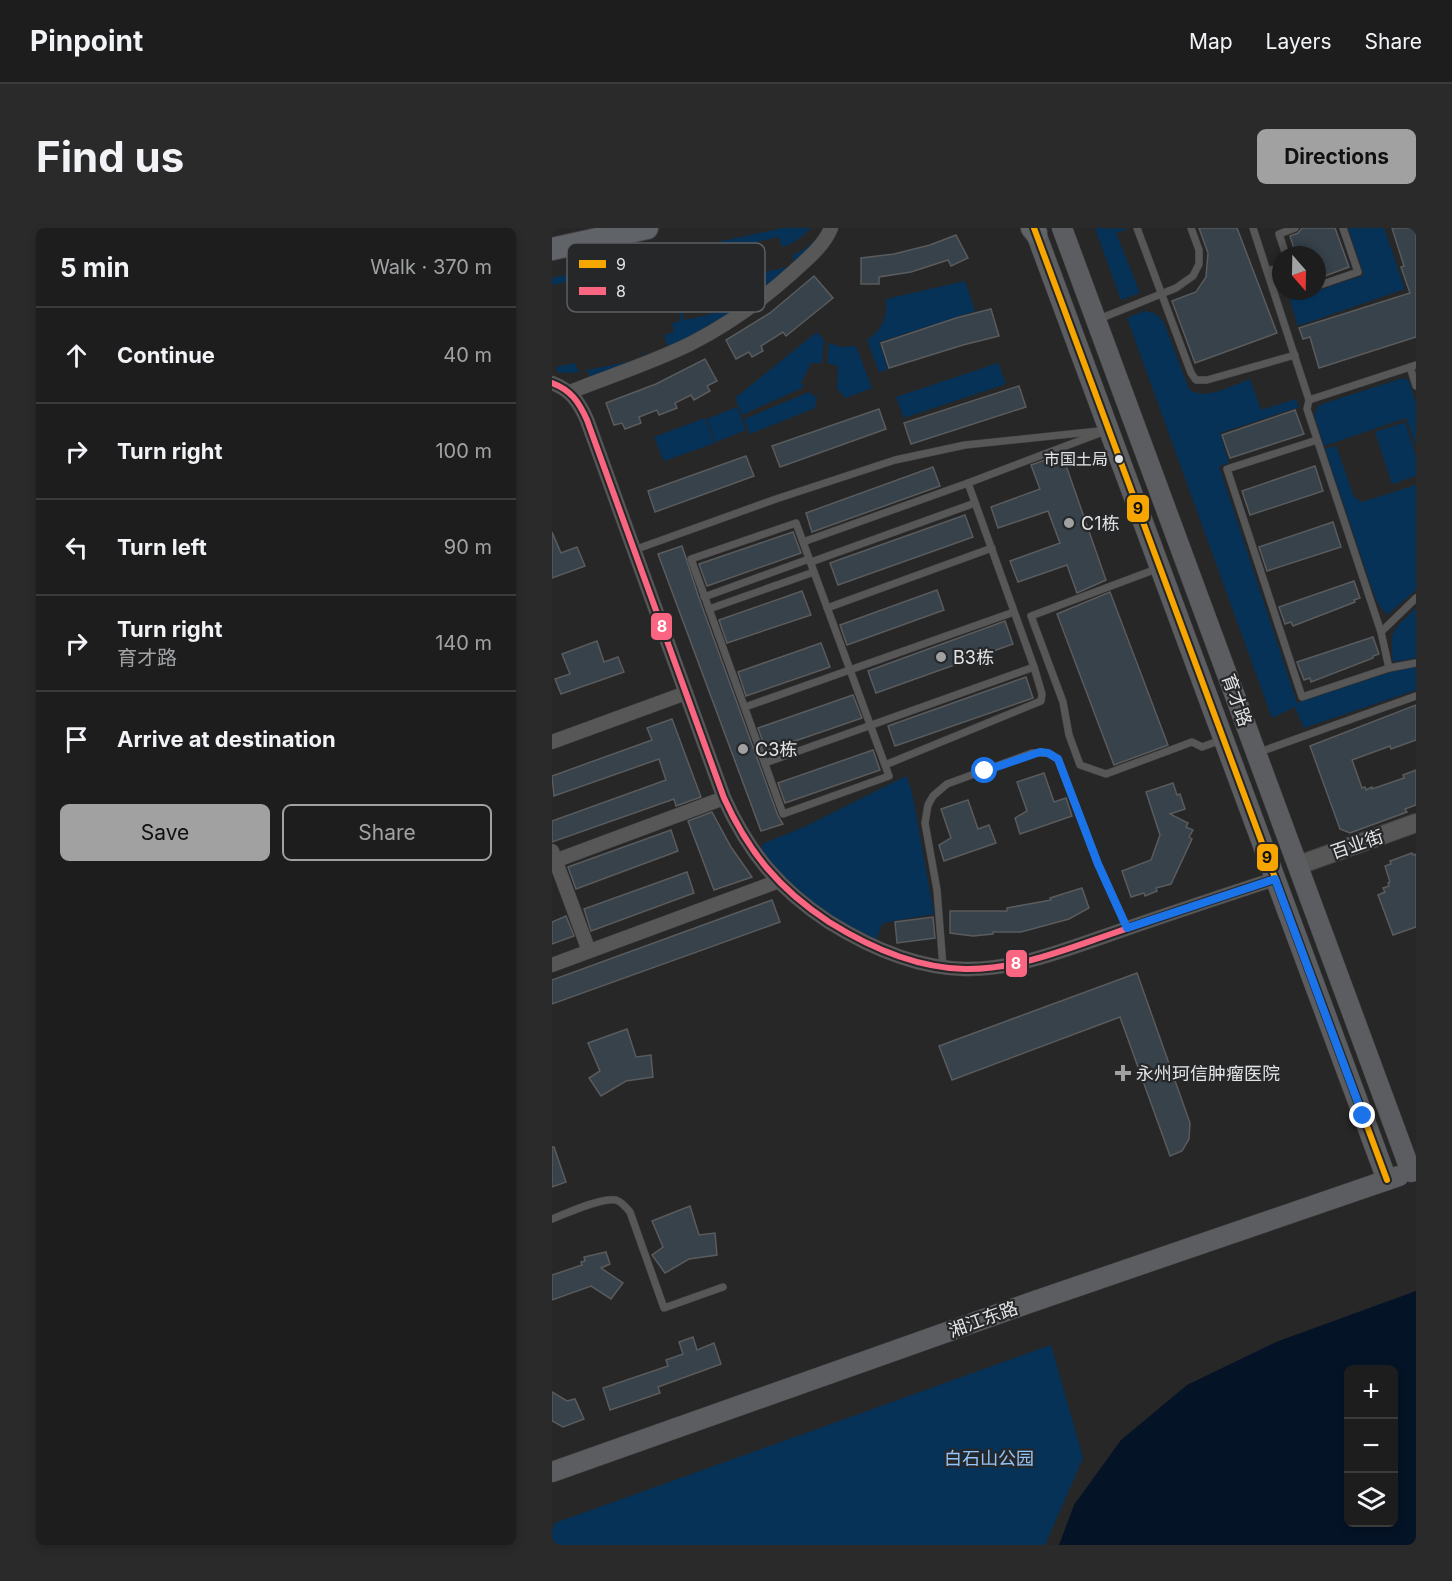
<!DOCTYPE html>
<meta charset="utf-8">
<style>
body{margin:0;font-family:Inter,"Noto Sans SC",sans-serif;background:#2a2a2b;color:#f1f3f6}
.controls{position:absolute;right:18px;bottom:18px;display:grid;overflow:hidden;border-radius:9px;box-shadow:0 3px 9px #0003}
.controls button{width:54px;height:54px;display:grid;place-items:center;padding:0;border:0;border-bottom:2px solid #3b3b3c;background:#1d1d1e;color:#f1f3f6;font:30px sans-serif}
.compass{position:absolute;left:720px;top:18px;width:54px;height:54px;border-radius:50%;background:#1d1d1e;box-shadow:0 3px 9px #0003;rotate:160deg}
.stop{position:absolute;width:18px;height:18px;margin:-14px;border:4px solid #1a73e8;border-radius:50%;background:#fff}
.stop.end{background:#1a73e8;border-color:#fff;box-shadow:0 2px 6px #0008}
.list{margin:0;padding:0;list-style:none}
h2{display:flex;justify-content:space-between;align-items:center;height:78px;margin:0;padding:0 24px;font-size:26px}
h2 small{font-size:20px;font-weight:400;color:#a0a2a4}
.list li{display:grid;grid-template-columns:39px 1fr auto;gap:18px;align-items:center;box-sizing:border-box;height:96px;padding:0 24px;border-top:2px solid #3b3b3c}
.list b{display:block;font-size:22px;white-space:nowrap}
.list p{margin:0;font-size:20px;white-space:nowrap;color:#a0a2a4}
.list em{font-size:20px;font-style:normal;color:#a0a2a4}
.actions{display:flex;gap:12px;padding:18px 24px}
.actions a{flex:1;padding:14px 0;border:2px solid #a1a1a2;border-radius:9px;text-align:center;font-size:21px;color:#a1a1a2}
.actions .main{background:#a1a1a2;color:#111}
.icon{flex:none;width:33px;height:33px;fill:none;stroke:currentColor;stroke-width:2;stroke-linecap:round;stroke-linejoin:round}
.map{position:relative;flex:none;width:864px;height:1317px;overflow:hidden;border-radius:9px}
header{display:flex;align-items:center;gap:36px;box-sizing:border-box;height:84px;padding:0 30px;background:#1d1d1e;border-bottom:2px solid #3b3b3c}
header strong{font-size:28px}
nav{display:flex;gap:33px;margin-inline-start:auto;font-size:21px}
.intro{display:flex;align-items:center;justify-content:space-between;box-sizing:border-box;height:144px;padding:0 36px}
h1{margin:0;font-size:42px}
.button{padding:15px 27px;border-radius:9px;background:#a1a1a2;color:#111;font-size:21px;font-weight:700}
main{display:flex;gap:36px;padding:0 36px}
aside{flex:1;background:#1d1d1e;border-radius:9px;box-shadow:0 3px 9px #0003}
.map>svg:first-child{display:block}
.green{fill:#063258}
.water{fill:#041326;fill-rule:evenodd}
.building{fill:#37424b;stroke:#5a5b5c;stroke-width:1.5}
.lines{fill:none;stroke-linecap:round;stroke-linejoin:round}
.service-casing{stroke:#424243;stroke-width:8}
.minor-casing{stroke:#424243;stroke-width:15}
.tertiary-casing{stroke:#424243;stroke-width:20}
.secondary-casing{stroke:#424243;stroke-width:21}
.primary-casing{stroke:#424243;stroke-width:24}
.service{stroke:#575758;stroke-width:7}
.minor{stroke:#575758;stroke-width:14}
.tertiary{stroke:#575758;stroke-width:18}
.secondary{stroke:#5c5d60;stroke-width:20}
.primary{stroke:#606469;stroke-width:22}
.bus-1-casing{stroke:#262729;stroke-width:10}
.bus-2-casing{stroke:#262729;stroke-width:10}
.bus-1{stroke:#f7a600;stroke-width:6}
.bus-2{stroke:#fa6682;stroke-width:6}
.route{stroke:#1a73e8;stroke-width:8}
.bus-dot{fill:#e2e3e4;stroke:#262729;stroke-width:2}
.poi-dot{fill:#a1a1a2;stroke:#262729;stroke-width:2}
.labels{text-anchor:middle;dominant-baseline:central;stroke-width:4.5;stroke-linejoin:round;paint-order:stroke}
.bus-label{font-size:16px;fill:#e2e3e4;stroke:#262729;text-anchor:end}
.poi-label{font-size:18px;fill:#e2e3e4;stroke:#262729;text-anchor:start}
.street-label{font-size:18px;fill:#e2e3e4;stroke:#262729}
.park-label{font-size:18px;fill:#91c4fa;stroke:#262729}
.key{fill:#262729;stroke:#5e5f61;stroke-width:1.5}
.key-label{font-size:16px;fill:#e2e3e4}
.line-badge{stroke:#262729;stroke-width:2}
.badge-label{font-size:16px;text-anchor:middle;font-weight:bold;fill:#fff}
.pale-badge-label{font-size:16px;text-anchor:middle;font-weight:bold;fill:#111}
</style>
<header>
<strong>Pinpoint</strong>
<nav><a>Map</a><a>Layers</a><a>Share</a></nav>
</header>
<div class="intro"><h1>Find us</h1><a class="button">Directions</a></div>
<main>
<aside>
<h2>5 min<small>Walk · 370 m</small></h2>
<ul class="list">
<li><svg class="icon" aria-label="ahead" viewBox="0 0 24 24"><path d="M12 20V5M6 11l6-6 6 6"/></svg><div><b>Continue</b></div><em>40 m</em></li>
<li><svg class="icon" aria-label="right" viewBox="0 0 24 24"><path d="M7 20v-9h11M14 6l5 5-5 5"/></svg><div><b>Turn right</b></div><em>100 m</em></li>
<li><svg class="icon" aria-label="left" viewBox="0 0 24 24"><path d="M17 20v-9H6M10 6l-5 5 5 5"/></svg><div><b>Turn left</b></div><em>90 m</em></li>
<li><svg class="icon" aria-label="right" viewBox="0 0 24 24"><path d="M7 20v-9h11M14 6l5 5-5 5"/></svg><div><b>Turn right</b><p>育才路</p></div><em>140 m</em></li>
<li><svg class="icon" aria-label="arrive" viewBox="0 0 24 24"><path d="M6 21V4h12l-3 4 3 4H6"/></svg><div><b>Arrive at destination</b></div></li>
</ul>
<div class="actions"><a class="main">Save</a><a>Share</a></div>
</aside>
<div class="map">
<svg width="864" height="1317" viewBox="0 0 864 1317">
<rect width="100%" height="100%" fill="#272728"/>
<g class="green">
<path d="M231 0H259C250 9 242 16 230 19L227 9 0 57V50Z"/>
<polygon points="543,0 577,1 564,5 588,65 569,72"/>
<polygon points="796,0 832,0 853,61 746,98 738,72 812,47"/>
<path d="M271 5C209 82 130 118 38 151L36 143 19 145 5 144 4 139 23 135 27 144 84 132 91 130 89 121 93 129 116 119 112 107 122 104 120 95 129 93 127 82H130L132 92 157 87 155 76H157L160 86 180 82 178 72 184 80 205 65 200 57 209 55 207 45 241 38V27L254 20Z"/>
<path d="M413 53 423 83 327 114 336 141 327 144 315 112C330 103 336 88 334 71Z"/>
<path d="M592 83C602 84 606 86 612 95L637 161C652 174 681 157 698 151L709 182 744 171 747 179 668 205 677 235 667 238 745 475 839 444 864 439V462L752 500 743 479 720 490 575 90Z"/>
<polygon points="265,104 272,112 270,135 259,135 249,155 252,159 190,187 183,170"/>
<polygon points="277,115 290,119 304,118 320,160 293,170 285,160 286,138 275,135"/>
<polygon points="446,135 454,156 352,190 344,169"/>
<polygon points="851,150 857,153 864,176 864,218 854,190 772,218 762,187 767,177"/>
<polygon points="257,164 263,169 265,168 263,180 198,206 192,191"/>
<polygon points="185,179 194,202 164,214 155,191"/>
<polygon points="153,190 163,215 112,233 102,209"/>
<polygon points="853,194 864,228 864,248 840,256 823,204"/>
<polygon points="784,218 802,269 810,274 864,257 864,362 836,386 834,386 825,374 818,355 773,221"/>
<path d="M864 380V430L841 434C838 399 840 404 864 380Z"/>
<path d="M354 548 360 564 382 686 336 694 330 696 324 712C275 689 242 663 208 622L212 615 250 600Z"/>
<polygon points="499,1117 531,1230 493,1317 0,1317 0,1301 3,1295"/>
</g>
<path class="water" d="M864 1063V1317H507L522 1277 569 1212 635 1157 724 1114ZM796 1142H842V1294H796Z"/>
<g class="building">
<polygon points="647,0 685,0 725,105 643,135 620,73 644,64 654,49 656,25"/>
<polygon points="750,0 783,0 797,39 765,51 765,27 744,27 738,8 746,5"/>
<polygon points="840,0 864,0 864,109 767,140 758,109 751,111 747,100 858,65 849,39 852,38"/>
<polygon points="404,7 416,30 399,38 396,32 359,44 327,49 327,56 309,56 309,30 342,26 378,17"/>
<polygon points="262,48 281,70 234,108 231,104 209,118 211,123 200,129 197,124 184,131 174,112 218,85"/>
<polygon points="439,81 447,108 411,117 337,140 329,115 404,90"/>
<polygon points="153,131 165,153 155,158 158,163 142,172 139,167 123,175 125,180 107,187 105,182 87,189 89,195 73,201 70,195 62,197 54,175 104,156"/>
<polygon points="467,158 474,179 359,216 352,195"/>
<polygon points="327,181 334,201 228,239 220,218"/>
<polygon points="743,182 752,206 678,230 670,207"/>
<polygon points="510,226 554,352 525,365 515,337 466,354 458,333 508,315 496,283 446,300 439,279 488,261 479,237"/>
<polygon points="194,228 202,248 103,284 96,263"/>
<polygon points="763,238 771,263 698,287 690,263"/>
<polygon points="381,239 388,258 260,304 254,285"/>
<polygon points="413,287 421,309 286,357 278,335"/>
<polygon points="781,294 789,319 715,343 707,319"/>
<polygon points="0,304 9,325 25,319 33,338 0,350"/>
<polygon points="241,304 249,325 155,358 147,336"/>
<polygon points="130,318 147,370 226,588 231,596 209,603 106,326"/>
<polygon points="802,353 808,370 802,372 803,374 741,398 739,394 733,396 727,379"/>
<polygon points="385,362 392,382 295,417 288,397"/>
<polygon points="250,363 259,387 175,415 167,392"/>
<polygon points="558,364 616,517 562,537 505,386"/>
<polygon points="453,393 461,416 324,465 316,443"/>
<polygon points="821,409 827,426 821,428 821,430 759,454 758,450 752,452 745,434"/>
<polygon points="45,413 52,434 66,429 72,444 9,466 3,451 18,446 10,426"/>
<polygon points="269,415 278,439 194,468 186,444"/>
<polygon points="474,449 481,470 343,518 336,498"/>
<polygon points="301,467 310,490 214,523 206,500"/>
<polygon points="864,477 864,512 839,521 838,518 800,532 810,560 813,559 814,562 820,559 820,561 852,550 851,547 864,542 864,577 853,581 855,584 798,605 788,601 758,518"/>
<polygon points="120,491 149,569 124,578 122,571 0,614 0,593 114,552 107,531 2,568 0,548 100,512 95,500"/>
<polygon points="321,522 328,542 233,575 226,555"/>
<polygon points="492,545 502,574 514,570 520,588 468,606 463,590 475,583 465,554"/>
<polygon points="621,555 625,567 628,566 633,581 618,586 636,595 634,599 641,602 637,609 640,611 619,656 604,660 605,663 593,668 592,665 579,669 570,643 599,632 608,607 594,564"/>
<polygon points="416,572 426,601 437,597 444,615 392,633 387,617 399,610 389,581"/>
<polygon points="160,584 179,619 200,649 162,662 136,593"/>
<polygon points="119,602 126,623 24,661 16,639"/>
<polygon points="860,625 861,627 864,626 864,699 841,707 826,667 833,664 831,660 837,658 836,655 838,654 833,638 839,636 838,633"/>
<polygon points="135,644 142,665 39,703 32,681"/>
<polygon points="530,660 537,680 517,691 469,704 441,704 441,706 421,708 398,705 398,683 455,683 455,680 499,672 498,670"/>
<polygon points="220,672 228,694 0,776 0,752"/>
<polygon points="14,688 22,708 0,716 0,694"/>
<polygon points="381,689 383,710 345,715 343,694"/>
<polygon points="585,745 638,895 637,911 630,923 618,928 568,789 400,852 387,818"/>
<polygon points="75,801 84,829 99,827 101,849 74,853 49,868 37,850 48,843 36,815"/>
<polygon points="0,919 2,919 14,954 0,959"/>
<polygon points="138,978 147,1007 163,1005 165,1027 137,1031 113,1045 100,1027 111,1019 100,993"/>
<polygon points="54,1024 58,1036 49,1040 71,1055 59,1071 39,1058 0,1072 0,1047 30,1037 29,1034 33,1033 32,1029"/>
<polygon points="141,1109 145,1122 162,1115 169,1136 106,1159 108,1165 58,1182 51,1160 116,1138 114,1132 131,1126 127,1114"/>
<polygon points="0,1164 15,1173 23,1171 32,1191 11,1199 0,1193"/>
</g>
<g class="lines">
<defs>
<g id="service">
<polyline points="585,0 639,145 644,152 655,152 743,127"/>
<polyline points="701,0 757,172 755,181 829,404 837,440 750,469 675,241 765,212"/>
<polyline points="734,27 727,6 743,0"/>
<polyline points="715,43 729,39"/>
<polyline points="765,58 806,44 791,0"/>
<polyline points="747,63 752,63"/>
<polyline points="547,91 624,60 641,48 647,36 647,22 639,0"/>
<polyline points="858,139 864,158"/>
<polyline points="757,172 864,137"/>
<polygon points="244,295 337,548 231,586 139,331"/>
<polyline points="251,314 416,255"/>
<polyline points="82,322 224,271 343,232 413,217 547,203"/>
<polyline points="259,334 423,275"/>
<polyline points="607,340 479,388 511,474 517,507 528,537 554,546 640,514 650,519 669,512"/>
<polyline points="152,369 257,331"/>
<polyline points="275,380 440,320"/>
<polyline points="157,381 262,344"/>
<polyline points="829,404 864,370"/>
<polyline points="837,440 864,435"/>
<polyline points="193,479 462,384"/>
<polyline points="705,525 864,468"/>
<polyline points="213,535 482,439"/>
<polyline points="333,537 489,473 490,466 482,439 416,255 556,202"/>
<polyline points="391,739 385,662 373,595 376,577 381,568 395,556 480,525 496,525 506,531 546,636 575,700"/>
<path d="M0 991C15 985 50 969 64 972 70 974 74 979 78 984L112 1080 171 1059"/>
</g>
<g id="minor">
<path d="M0 155C19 162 27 174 35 192L172 570C197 625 227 661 277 694 317 719 365 740 413 741 463 742 512 722 559 706 614 687 668 669 723 651"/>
<path d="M18 164C58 148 99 135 138 116 175 97 209 73 240 45 254 32 272 18 279 0"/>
<polyline points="0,514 134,465"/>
<polyline points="0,623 37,723"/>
<polyline points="0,634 172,570"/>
<polyline points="0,737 227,653"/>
</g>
<polyline id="tertiary" points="747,637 864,595"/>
<g id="secondary">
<polyline points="482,0 835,952"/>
<polyline points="510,0 859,944"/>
<polyline points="0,1244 477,1075 847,948"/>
</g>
<g id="primary">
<polyline points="480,0 484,5"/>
<polyline points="0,21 95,0"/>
</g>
</defs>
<use href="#service" class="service-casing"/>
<use href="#minor" class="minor-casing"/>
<use href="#tertiary" class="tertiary-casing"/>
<use href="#secondary" class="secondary-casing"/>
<use href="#primary" class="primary-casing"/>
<use href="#service" class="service"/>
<use href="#minor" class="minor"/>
<use href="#tertiary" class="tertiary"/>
<use href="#secondary" class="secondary"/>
<use href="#primary" class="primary"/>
<defs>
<polyline id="bus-1" points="482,0 835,952"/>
<path id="bus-2" d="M0 155C19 162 27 174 35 192L172 570C197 625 227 661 277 694 317 719 365 740 413 741 463 742 512 722 559 706 614 687 668 669 723 651"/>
</defs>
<use href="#bus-1" class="bus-1-casing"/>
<use href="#bus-2" class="bus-2-casing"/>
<use href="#bus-1" class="bus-1"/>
<use href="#bus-2" class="bus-2"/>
</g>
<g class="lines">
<polyline class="route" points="433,543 488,524 496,525 506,531 546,636 575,700 723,651 811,888"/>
</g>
<circle class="bus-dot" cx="567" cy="231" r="5"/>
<g class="poi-dot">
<circle cx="517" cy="295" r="6"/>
<circle cx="389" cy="429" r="6"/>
<circle cx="191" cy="521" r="6"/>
<path d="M568 836h6v6h6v6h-6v6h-6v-6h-6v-6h6z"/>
</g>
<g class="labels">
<g class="bus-label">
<text x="556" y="231">市国土局</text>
</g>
<g class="poi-label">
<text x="529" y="295">C1栋</text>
<text x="401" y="429">B3栋</text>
<text x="203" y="521">C3栋</text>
<text x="584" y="845">永州珂信肿瘤医院</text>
</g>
<g class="street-label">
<text transform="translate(685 472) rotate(70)">育才路</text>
<text transform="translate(805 616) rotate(-19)">百业街</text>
<text transform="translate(431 1091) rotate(-20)">湘江东路</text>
</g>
<g class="park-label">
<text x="437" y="1230">白石山公园</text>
</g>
</g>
<rect x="15" y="15" width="198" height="69" rx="9" class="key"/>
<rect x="27" y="32" width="27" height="8" fill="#f7a600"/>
<rect x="27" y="59" width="27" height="8" fill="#fa6682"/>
<g class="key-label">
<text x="64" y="42">9</text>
<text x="64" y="69">8</text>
</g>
<g class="line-badge">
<rect x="574" y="266" width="24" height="29" rx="6" fill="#f7a600"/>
<rect x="98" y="384" width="23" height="29" rx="6" fill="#fa6682"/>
<rect x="704" y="615" width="23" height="29" rx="6" fill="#f7a600"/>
<rect x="453" y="721" width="23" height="29" rx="6" fill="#fa6682"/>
</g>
<g class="badge-label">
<text x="110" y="404">8</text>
<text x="464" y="741">8</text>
</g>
<g class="pale-badge-label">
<text x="586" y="286">9</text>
<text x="715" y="635">9</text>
</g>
</svg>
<div class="controls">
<button>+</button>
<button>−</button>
<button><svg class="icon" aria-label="layers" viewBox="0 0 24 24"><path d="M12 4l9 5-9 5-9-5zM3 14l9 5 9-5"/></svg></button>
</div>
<svg class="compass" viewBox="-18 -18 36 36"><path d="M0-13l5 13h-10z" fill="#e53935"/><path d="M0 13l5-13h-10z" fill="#a0a2a4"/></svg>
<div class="stop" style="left:433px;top:543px"></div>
<div class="stop end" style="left:811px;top:888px"></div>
</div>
</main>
